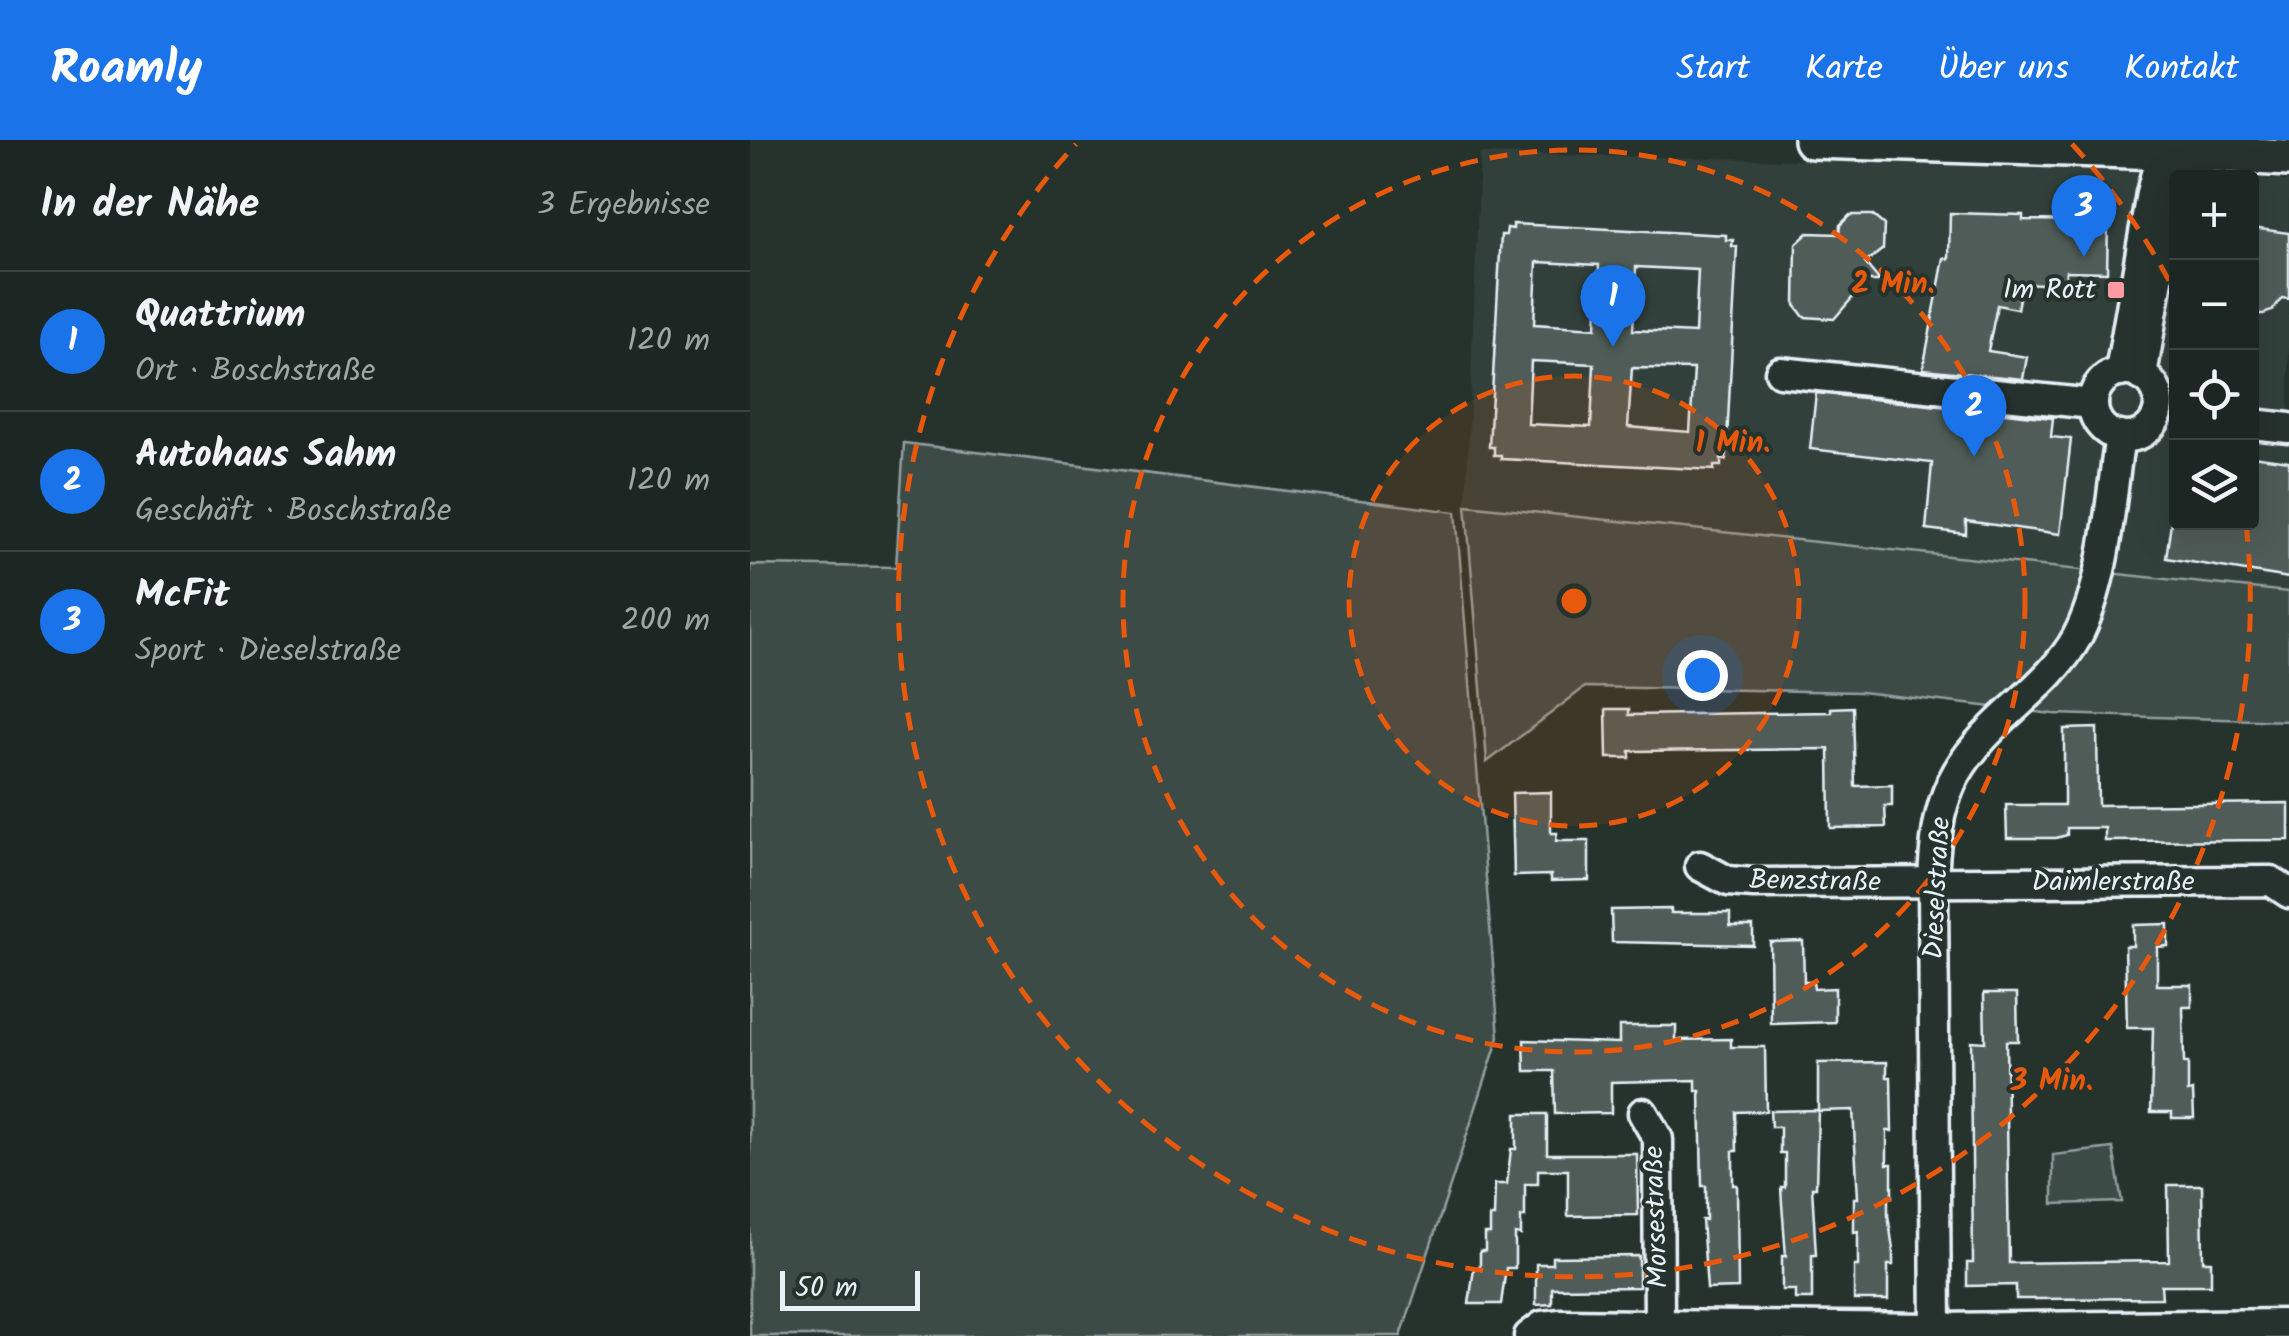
<!DOCTYPE html>
<html lang="de">
<meta charset="utf-8">
<style>
body{margin:0;font-family:Kalam,sans-serif;background:#252e2a;color:#f1f3f6}
.controls{position:absolute;right:30px;top:30px;display:grid;overflow:hidden;border-radius:10px;box-shadow:0 10px 40px #0002}
.controls button{width:90px;height:90px;display:grid;place-items:center;padding:0;border:0;border-bottom:2px solid #3a4340;background:#1c2622;color:#f1f3f6;font:50px sans-serif}
.scale{position:absolute;left:30px;bottom:25px;width:140px;box-sizing:border-box;padding-left:10px;border:5px solid #e8f1f8;border-top:0;font-size:28px;line-height:35px;white-space:nowrap;color:#e8f1f8;-webkit-text-stroke:8px #26332d;paint-order:stroke}
.you{position:absolute;left:952px;top:535px;width:35px;height:35px;margin:-25px;border:8px solid #fff;border-radius:50%;background:#1a73e8;box-shadow:0 0 0 15px #1a73e833}
.badge{display:grid;place-items:center;width:65px;height:65px;border-radius:50%;background:#1a73e8;color:#fff;font-size:32px;font-weight:700}
.pin{position:absolute;translate:-50% -82px;filter:drop-shadow(0 2px 5px #0008)}
.pin::after{content:'';position:absolute;top:52px;width:35px;height:30px;background:inherit;clip-path:polygon(0 0,100% 0,50% 100%)}
.list{margin:0;padding:0;list-style:none}
h2{display:flex;justify-content:space-between;align-items:center;height:130px;margin:0;padding:0 40px;font-size:42px}
h2 small{font-size:32px;font-weight:400;color:#a0a5a5}
.list li{display:grid;grid-template-columns:65px 1fr auto;gap:30px;align-items:center;box-sizing:border-box;height:140px;padding:0 40px;border-top:2px solid #3a4340}
.list b{display:block;font-size:38px;white-space:nowrap}
.list p{margin:0;font-size:32px;white-space:nowrap;color:#a0a5a5}
.list em{font-size:32px;font-style:normal;color:#a0a5a5}
.icon{flex:none;width:55px;height:55px;fill:none;stroke:currentColor;stroke-width:2;stroke-linecap:round;stroke-linejoin:round}
.map{position:relative;flex:none;width:1539px;height:1196px;overflow:hidden}
header{display:flex;align-items:center;gap:60px;box-sizing:border-box;height:140px;padding:0 50px;background:#1a73e8;color:#fff}
header strong{font-size:48px}
nav{display:flex;gap:55px;margin-inline-start:auto;font-size:35px}
main{display:flex}
aside{flex:1;background:#1c2622}
.map>svg:first-child{display:block}
.built{fill:#333f3a}
.green{fill:#3e4b47;stroke:#939ea0;stroke-width:2.5}
.building{fill:#505c59;stroke:#e8f1f8;stroke-width:2.5;fill-rule:evenodd}
.lines{fill:none;stroke-linecap:round;stroke-linejoin:round}
.minor-casing{stroke:#e8f1f8;stroke-width:35}
.major-casing{stroke:#e8f1f8;stroke-width:42}
.minor{stroke:#26332d;stroke-width:28}
.major{stroke:#26332d;stroke-width:35}
.ring{fill:none;stroke:#e8590c;stroke-width:5;stroke-dasharray:18 12}
.poi-dot{fill:#ff9aa2;stroke:#26332d;stroke-width:4}
.labels{text-anchor:middle;dominant-baseline:central;stroke-width:8;stroke-linejoin:round;paint-order:stroke}
.poi-label{font-size:28px;fill:#e8f1f8;stroke:#26332d;text-anchor:end}
.street-label{font-size:28px;fill:#e8f1f8;stroke:#26332d}
.centre{fill:#e8590c;stroke:#26332d;stroke-width:5}
.ring-label{font-size:30px;text-anchor:middle;font-weight:bold;fill:#e8590c;stroke:#26332d;stroke-width:8;stroke-linejoin:round;paint-order:stroke}
</style>
<header>
<strong>Roamly</strong>
<nav><a>Start</a><a>Karte</a><a>Über uns</a><a>Kontakt</a></nav>
</header>
<main>
<aside>
<h2>In der Nähe<small>3 Ergebnisse</small></h2>
<ul class="list">
<li><span class="badge">1</span><div><b>Quattrium</b><p>Ort · Boschstraße</p></div><em>120 m</em></li>
<li><span class="badge">2</span><div><b>Autohaus Sahm</b><p>Geschäft · Boschstraße</p></div><em>120 m</em></li>
<li><span class="badge">3</span><div><b>McFit</b><p>Sport · Dieselstraße</p></div><em>200 m</em></li>
</ul>
</aside>
<div class="map">
<svg width="1539" height="1196" viewBox="0 0 1539 1196">
<rect width="100%" height="100%" fill="#26332d"/>
<filter id="ink" filterUnits="userSpaceOnUse"><feTurbulence type="fractalNoise" baseFrequency=".01" numOctaves="2"/><feDisplacementMap in="SourceGraphic" scale="20" xChannelSelector="R" yChannelSelector="G"/><feConvolveMatrix kernelMatrix="1 2 1 2 8 2 1 2 1" color-interpolation-filters="sRGB"/></filter>
<g filter="url(#ink)">
<polygon class="built" points="730,14 1369,26 1500,37 1426,38 1426,382 1502,382 1502,38 1539,41 1539,452 716,365"/>
<g class="green">
<polygon points="154,303 706,372 749,897 651,1196 0,1196 0,425 146,427"/>
<polygon points="716,365 1539,452 1539,581 1303,574 1111,552 835,547 737,622"/>
<polygon points="1363,1008 1372,1062 1303,1064 1303,1015"/>
</g>
<g class="building">
<polygon points="1200,73 1273,75 1273,80 1358,81 1357,132 1316,131 1316,145 1272,143 1267,169 1247,165 1238,211 1277,217 1273,239 1173,229 1194,118 1199,119"/>
<polygon points="1100,75 1122,75 1134,85 1133,109 1115,123 1130,141 1109,141 1109,150 1084,179 1054,177 1045,165 1046,104 1058,93 1089,94 1090,85"/>
<path d="M763 84 976 95V100H983L982 106 987 107 976 320 971 319V326H964V330L751 319V315H744V307H739L751 95H756L757 88 763 89ZM787 122 849 125 846 188 784 184ZM886 127 948 130 945 193 883 190ZM781 221 844 224 841 287 778 284ZM882 228 944 229 940 292 878 287Z"/>
<polygon points="1502,88 1539,93 1539,159 1532,158 1522,171 1513,174 1502,174"/>
<polygon points="1066,253 1303,278 1301,297 1321,299 1310,394 1216,381 1216,394 1176,389 1182,323 1060,309"/>
<polygon points="1502,316 1539,321 1539,438 1416,418 1421,382 1502,382"/>
<polygon points="1103,567 1105,646 1142,645 1142,666 1135,666 1136,687 1080,688 1079,609 880,611 880,618 857,618 856,569 879,569 879,575 1081,572 1081,568"/>
<polygon points="1347,588 1348,665 1539,663 1539,700 1355,701 1355,688 1317,688 1317,695 1306,698 1257,698 1256,665 1314,665 1314,589"/>
<polygon points="801,652 801,693 807,693 806,701 839,701 839,740 801,741 801,735 764,736 762,653"/>
<polygon points="921,769 921,773 980,773 980,786 1003,786 1003,805 862,802 861,770"/>
<polygon points="1418,784 1418,806 1407,807 1407,845 1442,845 1442,867 1433,867 1434,923 1438,923 1438,952 1443,951 1444,978 1422,978 1422,972 1401,972 1403,888 1377,888 1375,806 1383,806 1383,785"/>
<polygon points="1053,801 1054,842 1063,842 1064,849 1085,848 1085,882 1021,884 1020,802"/>
<polygon points="1234,853 1267,853 1268,901 1256,901 1259,1123 1419,1121 1418,1045 1452,1045 1453,1121 1461,1121 1461,1145 1411,1145 1412,1158 1287,1159 1266,1159 1266,1145 1217,1146 1217,1123 1223,1123 1221,901 1235,902"/>
<polygon points="869,886 926,886 926,900 981,899 981,907 1015,907 1016,971 986,972 987,1011 983,1011 983,1045 987,1045 988,1148 957,1149 952,1080 956,1080 956,1046 952,1046 950,951 946,951 946,940 861,942 861,973 805,974 804,931 775,931 774,900 869,903"/>
<polygon points="1137,922 1137,937 1141,937 1142,991 1137,991 1137,1024 1142,1024 1142,1057 1138,1057 1138,1075 1143,1109 1143,1125 1138,1125 1138,1160 1104,1160 1104,1126 1108,1126 1108,1091 1104,1092 1104,1058 1108,1058 1103,970 1068,971 1068,923"/>
<polygon points="1068,970 1066,1047 1062,1047 1066,1115 1062,1115 1062,1159 1045,1159 1045,1150 1032,1150 1032,1116 1036,1116 1032,1064 1031,1047 1035,1047 1035,1013 1030,1013 1030,987 1021,987 1020,971"/>
<polygon points="766,974 797,974 797,1014 887,1014 888,1075 818,1076 818,1030 788,1030 788,1044 775,1044 775,1077 771,1077 771,1095 765,1094 765,1128 756,1128 751,1164 719,1164 724,1128 730,1128 730,1111 735,1111 735,1094 740,1094 740,1077 744,1077 745,1044 757,1044 761,1009 766,1009"/>
<polygon points="889,1116 889,1147 802,1148 802,1164 786,1165 786,1124 802,1124 802,1117"/>
</g>
<g class="lines">
<defs>
<g id="minor">
<circle cx="1376" cy="264" r="33"/>
<polyline points="1030,232 1343,264"/>
<polyline points="1370,232 1401,53 1409,22"/>
<polyline points="1392,236 1420,66 1412,0"/>
<polyline points="1502,284 1539,288"/>
<polyline points="950,726 978,741 1004,743 1521,741 1539,753"/>
<polyline points="893,973 908,999 909,1185"/>
<polyline points="779,1196 792,1186 811,1184 1186,1188 1539,1184"/>
<path d="M1186 1196 1183 743C1186 655 1201 624 1267 565 1289 545 1313 523 1327 497 1357 440 1360 359 1370 296"/>
</g>
<polyline id="major" points="1062,0 1413,11 1539,18"/>
</defs>
<use href="#minor" class="minor-casing"/>
<use href="#major" class="major-casing"/>
<use href="#minor" class="minor"/>
<use href="#major" class="major"/>
</g>
</g>
<circle cx="824" cy="461" r="225" fill="#e8590c" fill-opacity=".12"/>
<g class="ring">
<circle cx="824" cy="461" r="225"/>
<circle cx="824" cy="461" r="451"/>
<path d="M1322 4A676 676 0 0 1 1426 154M1496 384A676 676 0 1 1 326 4"/>
</g>
<rect class="poi-dot" x="1356" y="140" width="20" height="20" rx="5"/>
<g class="labels">
<g class="poi-label">
<text x="1346" y="150">Im Rott</text>
</g>
<g class="street-label">
<text transform="translate(1065 742) rotate(1)">Benzstraße</text>
<text x="1363" y="742">Daimlerstraße</text>
<text transform="translate(1188 748) rotate(-87)">Dieselstraße</text>
<text transform="translate(907 1077) rotate(-92)">Morsestraße</text>
</g>
</g>
<circle cx="824" cy="461" r="15" class="centre"/>
<g class="ring-label">
<text x="1143" y="153">2 Min.</text>
<text x="983" y="312">1 Min.</text>
<text x="1302" y="950">3 Min.</text>
</g>
</svg>
<div class="controls">
<button>+</button>
<button>−</button>
<button><svg class="icon" aria-label="locate" viewBox="0 0 24 24"><circle cx="12" cy="12" r="6"/><path d="M12 2v4M12 18v4M2 12h4M18 12h4"/></svg></button>
<button><svg class="icon" aria-label="layers" viewBox="0 0 24 24"><path d="M12 4l9 5-9 5-9-5zM3 14l9 5 9-5"/></svg></button>
</div>
<div class="scale">50 m</div>
<div class="you"></div>
<div class="pin badge" style="left:863px;top:207px">1</div>
<div class="pin badge" style="left:1224px;top:317px">2</div>
<div class="pin badge" style="left:1334px;top:117px">3</div>
</div>
</main>
